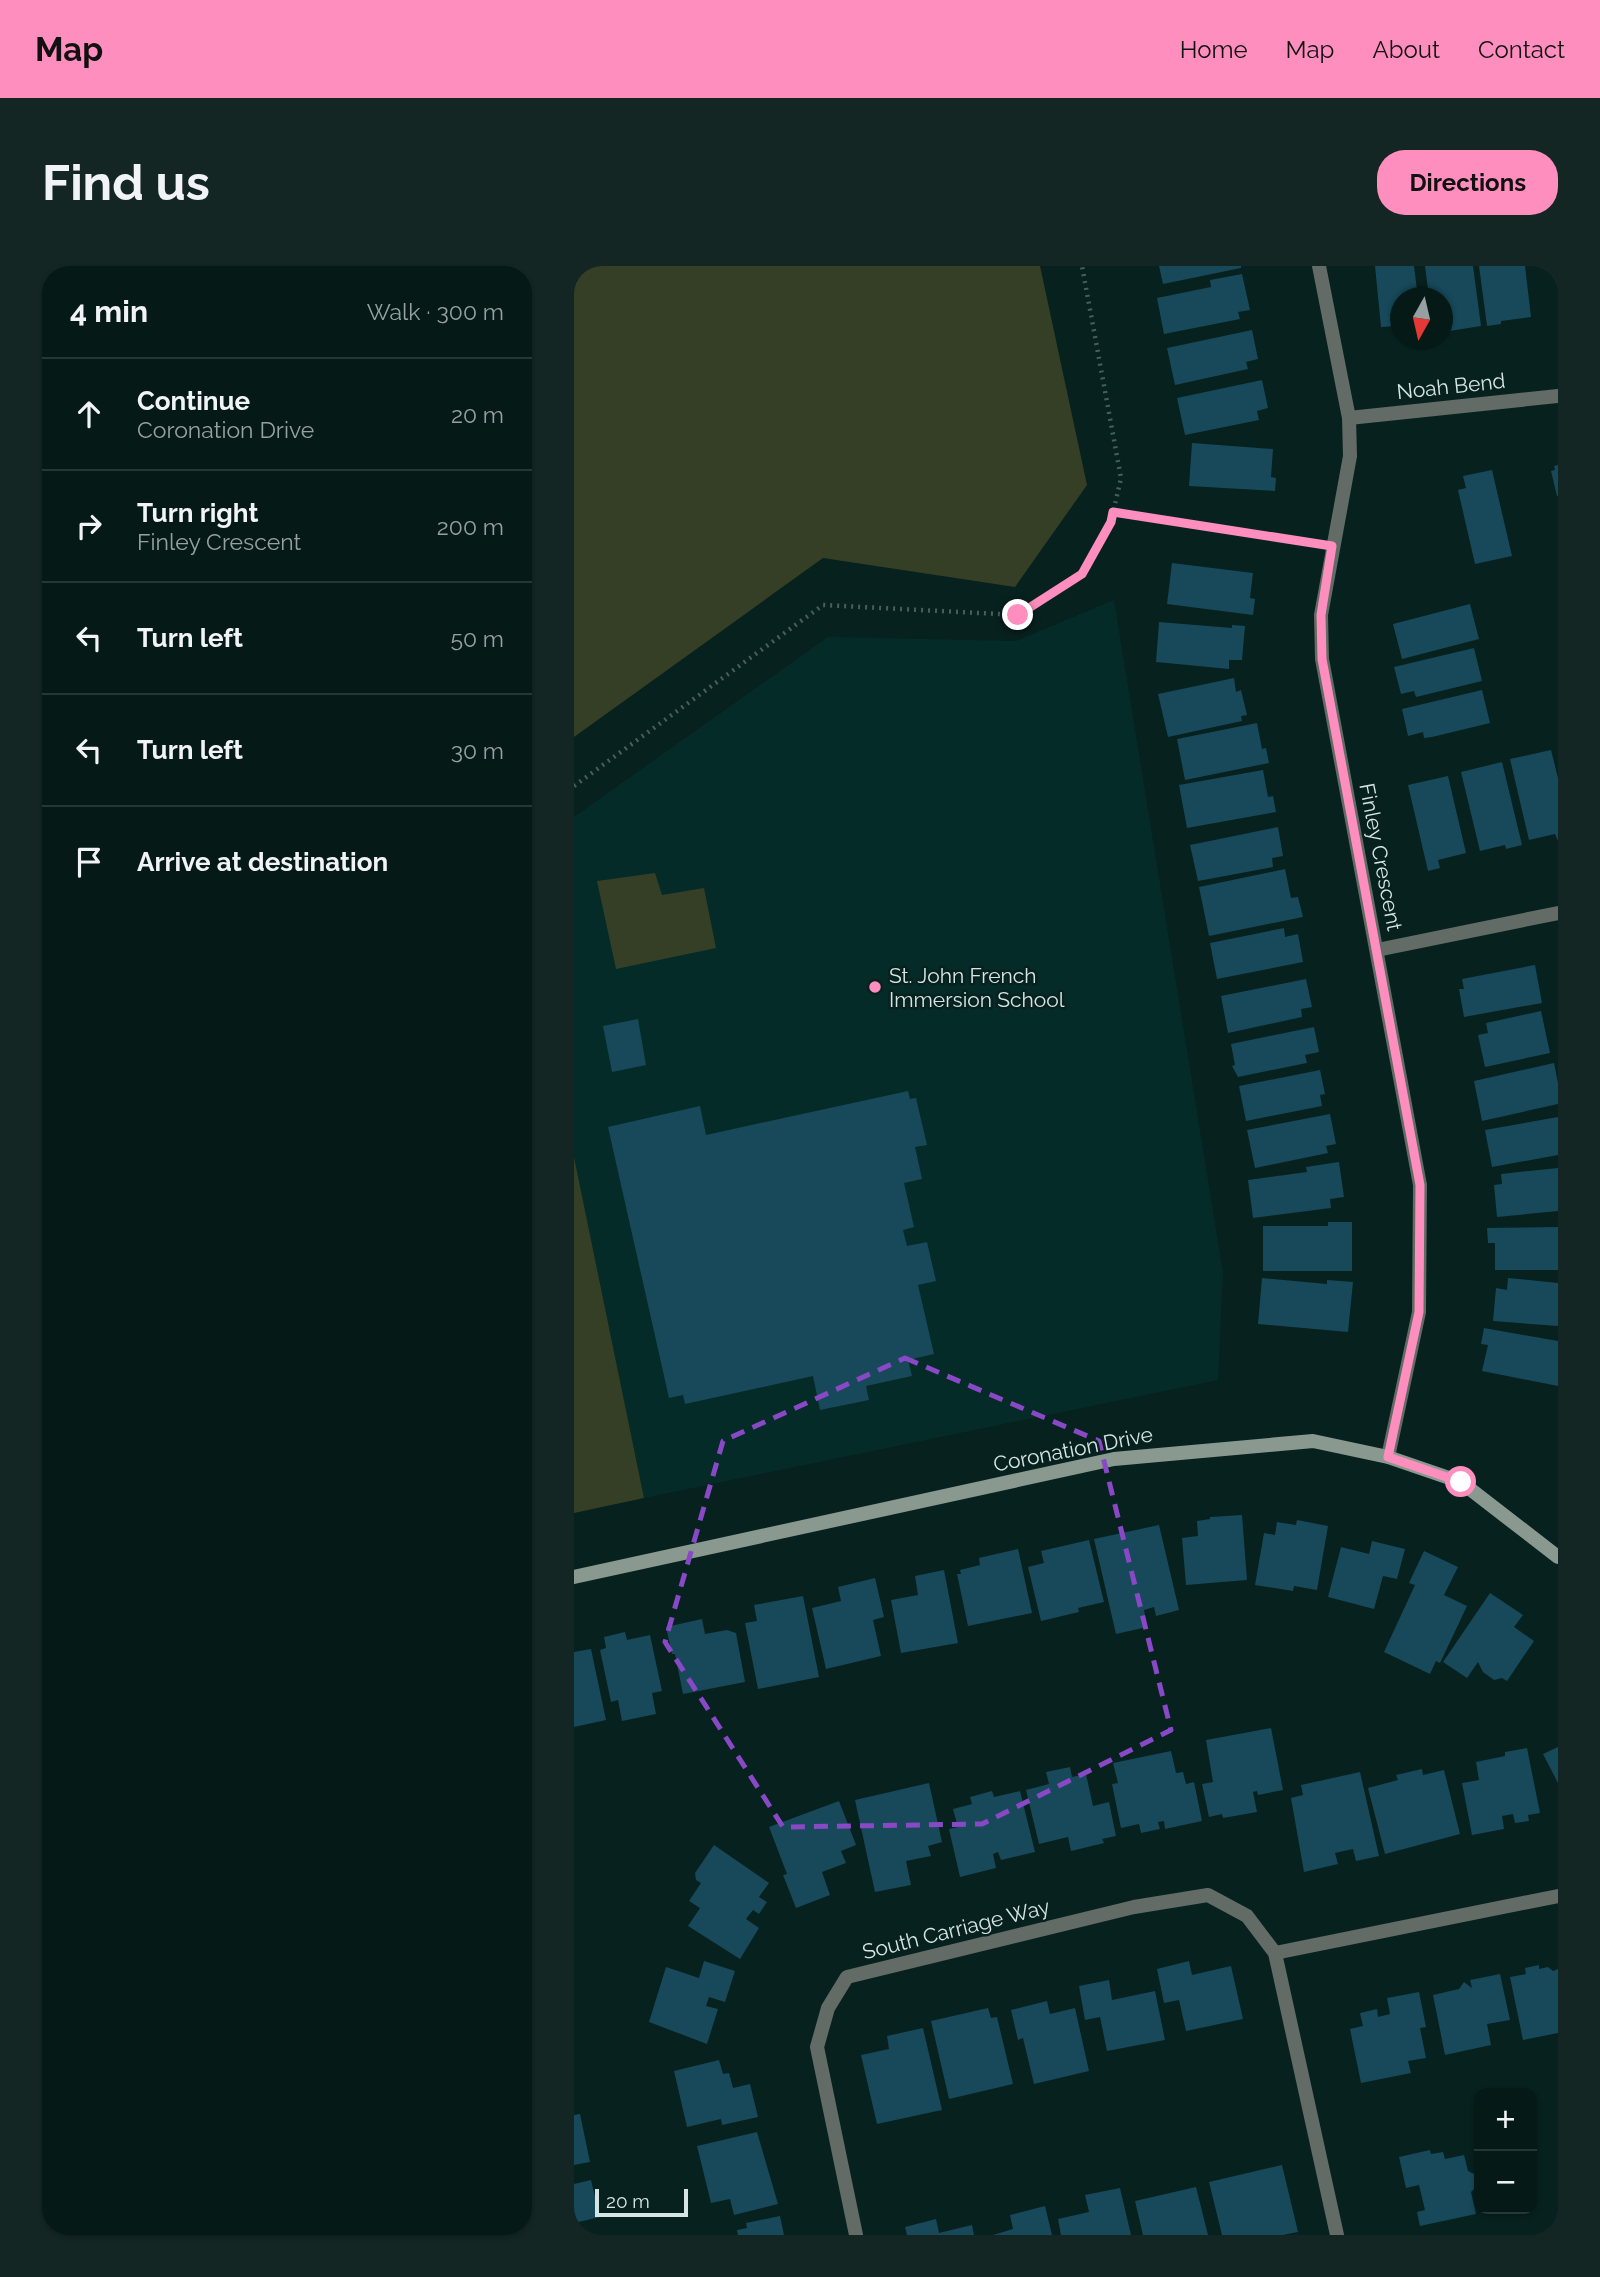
<!DOCTYPE html>
<meta charset="utf-8">
<style>
body{margin:0;font-family:Raleway,sans-serif;background:#132624;color:#f1f3f6}
.controls{position:absolute;right:21px;bottom:21px;display:grid;overflow:hidden;border-radius:14px;box-shadow:0 2px 5px #0004}
.controls button{width:63px;height:63px;display:grid;place-items:center;padding:0;border:0;border-bottom:2px solid #263836;background:#051917;color:#f1f3f6;font:35px sans-serif}
.compass{position:absolute;left:816px;top:21px;width:63px;height:63px;border-radius:50%;background:#051917;box-shadow:0 2px 5px #0004;rotate:188deg}
.scale{position:absolute;left:21px;bottom:18px;width:93px;box-sizing:border-box;padding-left:7px;border:4px solid #d6e5e4;border-top:0;font-size:19px;line-height:24px;white-space:nowrap;color:#d6e5e4;-webkit-text-stroke:5px #07211f;paint-order:stroke}
.stop{position:absolute;width:21px;height:21px;margin:-16px;border:5px solid #fe8ebd;border-radius:50%;background:#fff}
.stop.end{background:#fe8ebd;border-color:#fff;box-shadow:0 2px 7px #0008}
.list{margin:0;padding:0;list-style:none}
h2{display:flex;justify-content:space-between;align-items:center;height:91px;margin:0;padding:0 28px;font-size:30px}
h2 small{font-size:23px;font-weight:400;color:#97a0a1}
.list li{display:grid;grid-template-columns:46px 1fr auto;gap:21px;align-items:center;box-sizing:border-box;height:112px;padding:0 28px;border-top:2px solid #263836}
.list b{display:block;font-size:26px;white-space:nowrap}
.list p{margin:0;font-size:23px;white-space:nowrap;color:#97a0a1}
.list em{font-size:23px;font-style:normal;color:#97a0a1}
.icon{flex:none;width:38px;height:38px;fill:none;stroke:currentColor;stroke-width:2;stroke-linecap:round;stroke-linejoin:round}
.map{position:relative;flex:none;width:984px;height:1969px;overflow:hidden;border-radius:28px}
header{display:flex;align-items:center;gap:42px;box-sizing:border-box;height:98px;padding:0 35px;background:#fe8ebd;color:#111}
header strong{font-size:33px}
nav{display:flex;gap:38px;margin-inline-start:auto;font-size:24px}
.intro{display:flex;align-items:center;justify-content:space-between;box-sizing:border-box;height:168px;padding:0 42px}
h1{margin:0;font-size:49px}
.button{padding:18px 32px;border-radius:28px;background:#fe8ebd;color:#111;font-size:24px;font-weight:700}
main{display:flex;gap:42px;padding:0 42px}
aside{flex:1;background:#051917;border-radius:28px;box-shadow:0 2px 5px #0004}
.map>svg:first-child{display:block}
.built{fill:#052b29}
.green{fill:#353f26}
.building{fill:#17495a}
.lines{fill:none;stroke-linecap:round;stroke-linejoin:round}
.path{stroke:#485e5d;stroke-width:4.5;stroke-dasharray:2 5;stroke-linecap:butt}
.street{stroke:#626b65;stroke-width:14}
.secondary{stroke:#8a9990;stroke-width:14}
.route{stroke:#fe8ebd;stroke-width:9}
.marked{fill:none;stroke:#8948c5;stroke-width:5;stroke-dasharray:14 9;stroke-linejoin:round}
.poi-dot{fill:#fe8ebd;stroke:#07211f;stroke-width:2.5}
.labels{text-anchor:middle;dominant-baseline:central;stroke-width:5;stroke-linejoin:round;paint-order:stroke}
.street-label{font-size:21px;fill:#d6e5e4;stroke:#07211f}
.poi-label{font-size:21px;fill:#d6e5e4;stroke:#07211f;text-anchor:start}
</style>
<header>
<strong>Map</strong>
<nav><a>Home</a><a>Map</a><a>About</a><a>Contact</a></nav>
</header>
<div class="intro"><h1>Find us</h1><a class="button">Directions</a></div>
<main>
<aside>
<h2>4 min<small>Walk · 300 m</small></h2>
<ul class="list">
<li><svg class="icon" aria-label="ahead" viewBox="0 0 24 24"><path d="M12 20V5M6 11l6-6 6 6"/></svg><div><b>Continue</b><p>Coronation Drive</p></div><em>20 m</em></li>
<li><svg class="icon" aria-label="right" viewBox="0 0 24 24"><path d="M7 20v-9h11M14 6l5 5-5 5"/></svg><div><b>Turn right</b><p>Finley Crescent</p></div><em>200 m</em></li>
<li><svg class="icon" aria-label="left" viewBox="0 0 24 24"><path d="M17 20v-9H6M10 6l-5 5 5 5"/></svg><div><b>Turn left</b></div><em>50 m</em></li>
<li><svg class="icon" aria-label="left" viewBox="0 0 24 24"><path d="M17 20v-9H6M10 6l-5 5 5 5"/></svg><div><b>Turn left</b></div><em>30 m</em></li>
<li><svg class="icon" aria-label="arrive" viewBox="0 0 24 24"><path d="M6 21V4h12l-3 4 3 4H6"/></svg><div><b>Arrive at destination</b></div></li>
</ul>
</aside>
<div class="map">
<svg width="984" height="1969" viewBox="0 0 984 1969">
<rect width="100%" height="100%" fill="#07211f"/>
<polygon class="built" points="540,334 649,1007 644,1114 70,1232 0,891 0,551 254,371 442,375"/>
<g class="green">
<polygon points="0,0 466,0 513,219 441,321 249,292 0,471"/>
<polygon points="81,607 88,629 130,622 142,682 42,703 23,615"/>
<polygon points="0,891 70,1232 0,1247"/>
</g>
<g class="building">
<polygon points="585,0 667,0 667,2 589,18"/>
<polygon points="801,0 840,0 844,32 827,32 827,64 822,64 822,60 807,61"/>
<polygon points="851,0 899,0 907,60 869,66 869,32 855,32"/>
<polygon points="905,0 951,0 957,51 927,55 927,58 913,60"/>
<polygon points="668,8 676,44 664,46 666,53 590,68 583,32 637,21 636,14"/>
<polygon points="678,64 684,93 672,96 674,103 601,119 593,82"/>
<polygon points="688,114 694,142 683,145 685,154 611,169 603,132"/>
<polygon points="618,177 699,183 697,211 702,212 701,225 615,220"/>
<polygon points="984,199 984,230 983,230 977,205 981,204 980,200"/>
<polygon points="918,204 938,290 901,298 884,224 892,222 889,210"/>
<polygon points="598,297 679,307 676,332 681,333 679,349 593,338"/>
<polygon points="896,338 905,373 828,393 819,358"/>
<polygon points="585,356 658,362 658,359 671,360 668,394 655,394 655,403 582,396"/>
<polygon points="900,382 908,415 842,431 840,425 827,428 820,401"/>
<polygon points="660,412 662,426 667,424 673,449 667,450 668,455 594,471 584,428"/>
<polygon points="908,424 916,457 858,471 850,472 849,466 834,470 828,443"/>
<polygon points="683,457 688,483 692,482 695,497 611,514 603,473"/>
<polygon points="977,484 984,512 984,575 981,568 955,574 936,493"/>
<polygon points="928,496 948,579 932,583 931,579 906,585 887,506"/>
<polygon points="689,504 694,531 699,530 702,546 613,562 605,519"/>
<polygon points="874,510 892,587 864,594 866,602 854,605 834,519"/>
<polygon points="704,561 709,590 698,592 699,601 624,615 616,579"/>
<polygon points="711,603 717,632 724,631 729,651 635,670 625,621"/>
<polygon points="710,662 711,671 724,668 729,696 643,713 636,677"/>
<polygon points="961,699 968,737 890,751 885,723 890,723 888,713"/>
<polygon points="732,713 738,741 727,743 728,751 654,767 647,730"/>
<polygon points="967,745 976,787 911,801 904,769 914,767 912,757"/>
<polygon points="64,753 72,799 38,806 29,760"/>
<polygon points="740,761 745,786 731,789 733,797 664,811 658,800 661,799 657,778"/>
<polygon points="980,797 984,817 984,838 908,855 900,815"/>
<polygon points="746,804 751,828 746,829 748,840 672,855 665,820"/>
<polygon points="334,825 336,833 342,832 353,879 341,881 348,913 330,917 340,961 329,964 333,980 353,976 362,1015 344,1019 360,1088 334,1094 338,1110 292,1120 295,1134 246,1144 239,1110 111,1138 109,1129 95,1132 34,861 126,840 132,869"/>
<polygon points="756,848 762,878 752,880 754,887 681,902 673,864"/>
<polygon points="984,851 984,889 918,901 911,864"/>
<polygon points="765,896 770,931 756,933 757,942 679,952 674,914 733,906 732,901"/>
<polygon points="984,902 984,945 923,951 920,919 928,918 927,908"/>
<polygon points="754,956 778,956 778,1005 689,1005 689,960 754,960"/>
<polygon points="984,961 984,1004 921,1004 921,977 914,977 913,962"/>
<polygon points="688,1012 753,1018 753,1014 779,1016 774,1066 684,1058"/>
<polygon points="934,1012 984,1017 984,1060 919,1055 922,1022 933,1024"/>
<polygon points="910,1062 984,1075 984,1120 908,1105 914,1079 907,1078"/>
<polygon points="668,1249 673,1314 612,1319 608,1272 624,1270 623,1255 636,1253 636,1251"/>
<polygon points="723,1254 754,1260 743,1324 720,1320 719,1325 681,1319 690,1267 701,1269 703,1256 722,1259"/>
<polygon points="585,1259 605,1344 582,1350 580,1341 570,1344 573,1361 542,1368 520,1273"/>
<polygon points="515,1274 530,1336 504,1342 505,1346 467,1355 454,1301 470,1297 467,1285"/>
<polygon points="798,1275 831,1283 823,1313 809,1310 800,1343 754,1331 767,1281 795,1288"/>
<polygon points="444,1283 458,1347 394,1360 383,1308 387,1308 386,1304 406,1299 405,1292"/>
<polygon points="850,1285 884,1301 870,1329 893,1340 866,1397 862,1395 856,1408 810,1386 841,1319 835,1317"/>
<polygon points="370,1304 384,1377 327,1387 317,1334 344,1329 341,1310"/>
<polygon points="301,1312 310,1351 299,1354 307,1390 252,1403 238,1342 267,1335 264,1321"/>
<polygon points="916,1327 949,1349 940,1361 960,1375 933,1415 928,1412 920,1414 909,1406 904,1396 893,1412 869,1396"/>
<polygon points="229,1330 245,1411 184,1423 171,1357 183,1355 180,1339"/>
<polygon points="128,1353 131,1368 153,1364 162,1367 171,1416 109,1428 101,1388 98,1388 92,1361"/>
<polygon points="51,1366 53,1374 76,1369 88,1425 78,1427 82,1448 48,1455 44,1434 37,1436 26,1384 32,1382 30,1371"/>
<polygon points="17,1383 32,1454 0,1461 0,1386"/>
<polygon points="697,1462 709,1524 684,1529 683,1525 679,1526 683,1546 649,1552 648,1548 635,1551 628,1518 639,1516 632,1474"/>
<polygon points="984,1481 984,1517 969,1488"/>
<polygon points="953,1482 966,1547 954,1549 955,1555 941,1557 939,1548 928,1550 930,1563 898,1569 888,1517 905,1514 902,1496 931,1490 931,1486"/>
<polygon points="597,1485 602,1507 609,1506 612,1518 620,1516 628,1555 591,1563 590,1555 584,1556 586,1563 567,1567 565,1558 547,1562 538,1518 544,1517 539,1497"/>
<polygon points="496,1501 498,1511 512,1508 519,1540 535,1536 542,1570 528,1573 530,1577 497,1585 494,1571 465,1578 452,1524 475,1518 472,1506"/>
<polygon points="848,1503 849,1509 870,1504 886,1568 811,1588 794,1522 824,1514 822,1509"/>
<polygon points="786,1506 805,1590 782,1595 779,1583 761,1587 764,1598 730,1606 717,1532 729,1529 727,1519"/>
<polygon points="355,1517 368,1576 354,1580 357,1590 332,1595 337,1619 301,1626 281,1534"/>
<polygon points="418,1525 420,1531 446,1525 461,1586 427,1594 424,1586 419,1588 422,1602 386,1611 375,1563 384,1561 379,1543 398,1538 396,1531"/>
<polygon points="265,1535 282,1579 267,1585 272,1597 248,1606 256,1629 222,1642 209,1609 213,1608 195,1561"/>
<polygon points="140,1579 195,1617 185,1631 193,1636 185,1648 179,1644 172,1653 185,1662 166,1693 114,1660 126,1642 115,1635 127,1617 122,1614 121,1607"/>
<polygon points="130,1695 161,1705 151,1736 135,1731 132,1740 144,1743 133,1778 75,1756 92,1701 125,1712"/>
<polygon points="615,1695 618,1709 657,1700 669,1753 612,1765 605,1734 590,1737 583,1703"/>
<polygon points="965,1699 965,1703 974,1701 979,1705 984,1703 984,1767 949,1774 936,1711 952,1708 951,1702"/>
<polygon points="926,1708 936,1754 913,1758 917,1779 871,1789 859,1729 885,1723 890,1716 898,1722 896,1714"/>
<polygon points="535,1714 538,1734 581,1725 591,1774 533,1785 526,1751 511,1754 505,1720"/>
<polygon points="845,1726 852,1761 846,1762 852,1792 834,1795 837,1807 787,1817 776,1763 789,1760 786,1747 803,1743 804,1751 816,1748 813,1732"/>
<polygon points="473,1735 476,1748 501,1742 515,1805 460,1818 449,1772 444,1774 437,1744"/>
<polygon points="414,1742 417,1752 423,1751 439,1818 375,1833 357,1755"/>
<polygon points="349,1762 368,1844 303,1858 287,1789 315,1783 313,1770"/>
<polygon points="145,1794 149,1808 155,1807 159,1822 176,1818 184,1851 148,1859 147,1853 113,1861 100,1805"/>
<polygon points="6,1848 16,1896 0,1899 0,1849"/>
<polygon points="183,1866 204,1938 160,1949 156,1933 137,1937 123,1880"/>
<polygon points="856,1884 857,1888 869,1886 871,1893 890,1889 894,1905 902,1909 904,1919 897,1926 902,1948 846,1960 843,1946 851,1944 845,1919 832,1922 825,1891"/>
<polygon points="708,1899 724,1966 709,1969 648,1969 635,1916"/>
<polygon points="17,1914 26,1951 0,1957 0,1918"/>
<polygon points="622,1921 634,1969 569,1969 561,1935"/>
<polygon points="546,1922 557,1969 487,1969 484,1953 515,1946 511,1929"/>
<polygon points="471,1940 478,1969 419,1969 439,1963 436,1949"/>
<polygon points="206,1950 210,1969 164,1969 163,1964 173,1962 172,1957"/>
<polygon points="362,1953 365,1967 398,1959 400,1969 333,1969 331,1961"/>
</g>
<g class="lines">
<g class="path">
<polyline points="539,246 740,277"/>
<polyline points="0,520 249,339 444,349 508,308 537,256 547,212 508,0"/>
</g>
<g class="street">
<polyline points="745,0 775,152 776,190 747,349 748,393 846,919 845,1046 814,1191"/>
<polyline points="775,152 984,130"/>
<polyline points="803,684 984,647"/>
<polyline points="701,1687 984,1630"/>
<polyline points="282,1969 243,1781 254,1742 273,1711 560,1641 634,1629 673,1650 701,1687 763,1969"/>
</g>
<polyline class="secondary" points="0,1311 540,1193 739,1175 814,1191 887,1216 984,1291"/>
</g>
<g class="lines">
<polyline class="route" points="444,349 508,308 537,256 539,246 758,280 747,349 748,393 846,919 845,1046 814,1191 887,1216"/>
</g>
<path class="marked" d="M331 1092 525 1175 597 1464 408 1558 209 1561 91 1376 149 1175Z"/>
<circle class="poi-dot" cx="301" cy="721" r="7"/>
<g class="labels">
<g class="street-label">
<text transform="translate(877 120) rotate(-6)">Noah Bend</text>
<text transform="translate(807 591) rotate(79)">Finley Crescent</text>
<text transform="translate(499 1183) rotate(-11)">Coronation Drive</text>
<text transform="translate(382 1663) rotate(-14)">South Carriage Way</text>
</g>
<g class="poi-label">
<text x="315" y="709">St. John French<tspan x="315" dy="24">Immersion School</tspan></text>
</g>
</g>
</svg>
<div class="controls">
<button>+</button>
<button>−</button>
</div>
<svg class="compass" viewBox="-18 -18 36 36"><path d="M0-13l5 13h-10z" fill="#e53935"/><path d="M0 13l5-13h-10z" fill="#97a0a1"/></svg>
<div class="scale">20 m</div>
<div class="stop" style="left:887px;top:1216px"></div>
<div class="stop end" style="left:444px;top:349px"></div>
</div>
</main>
